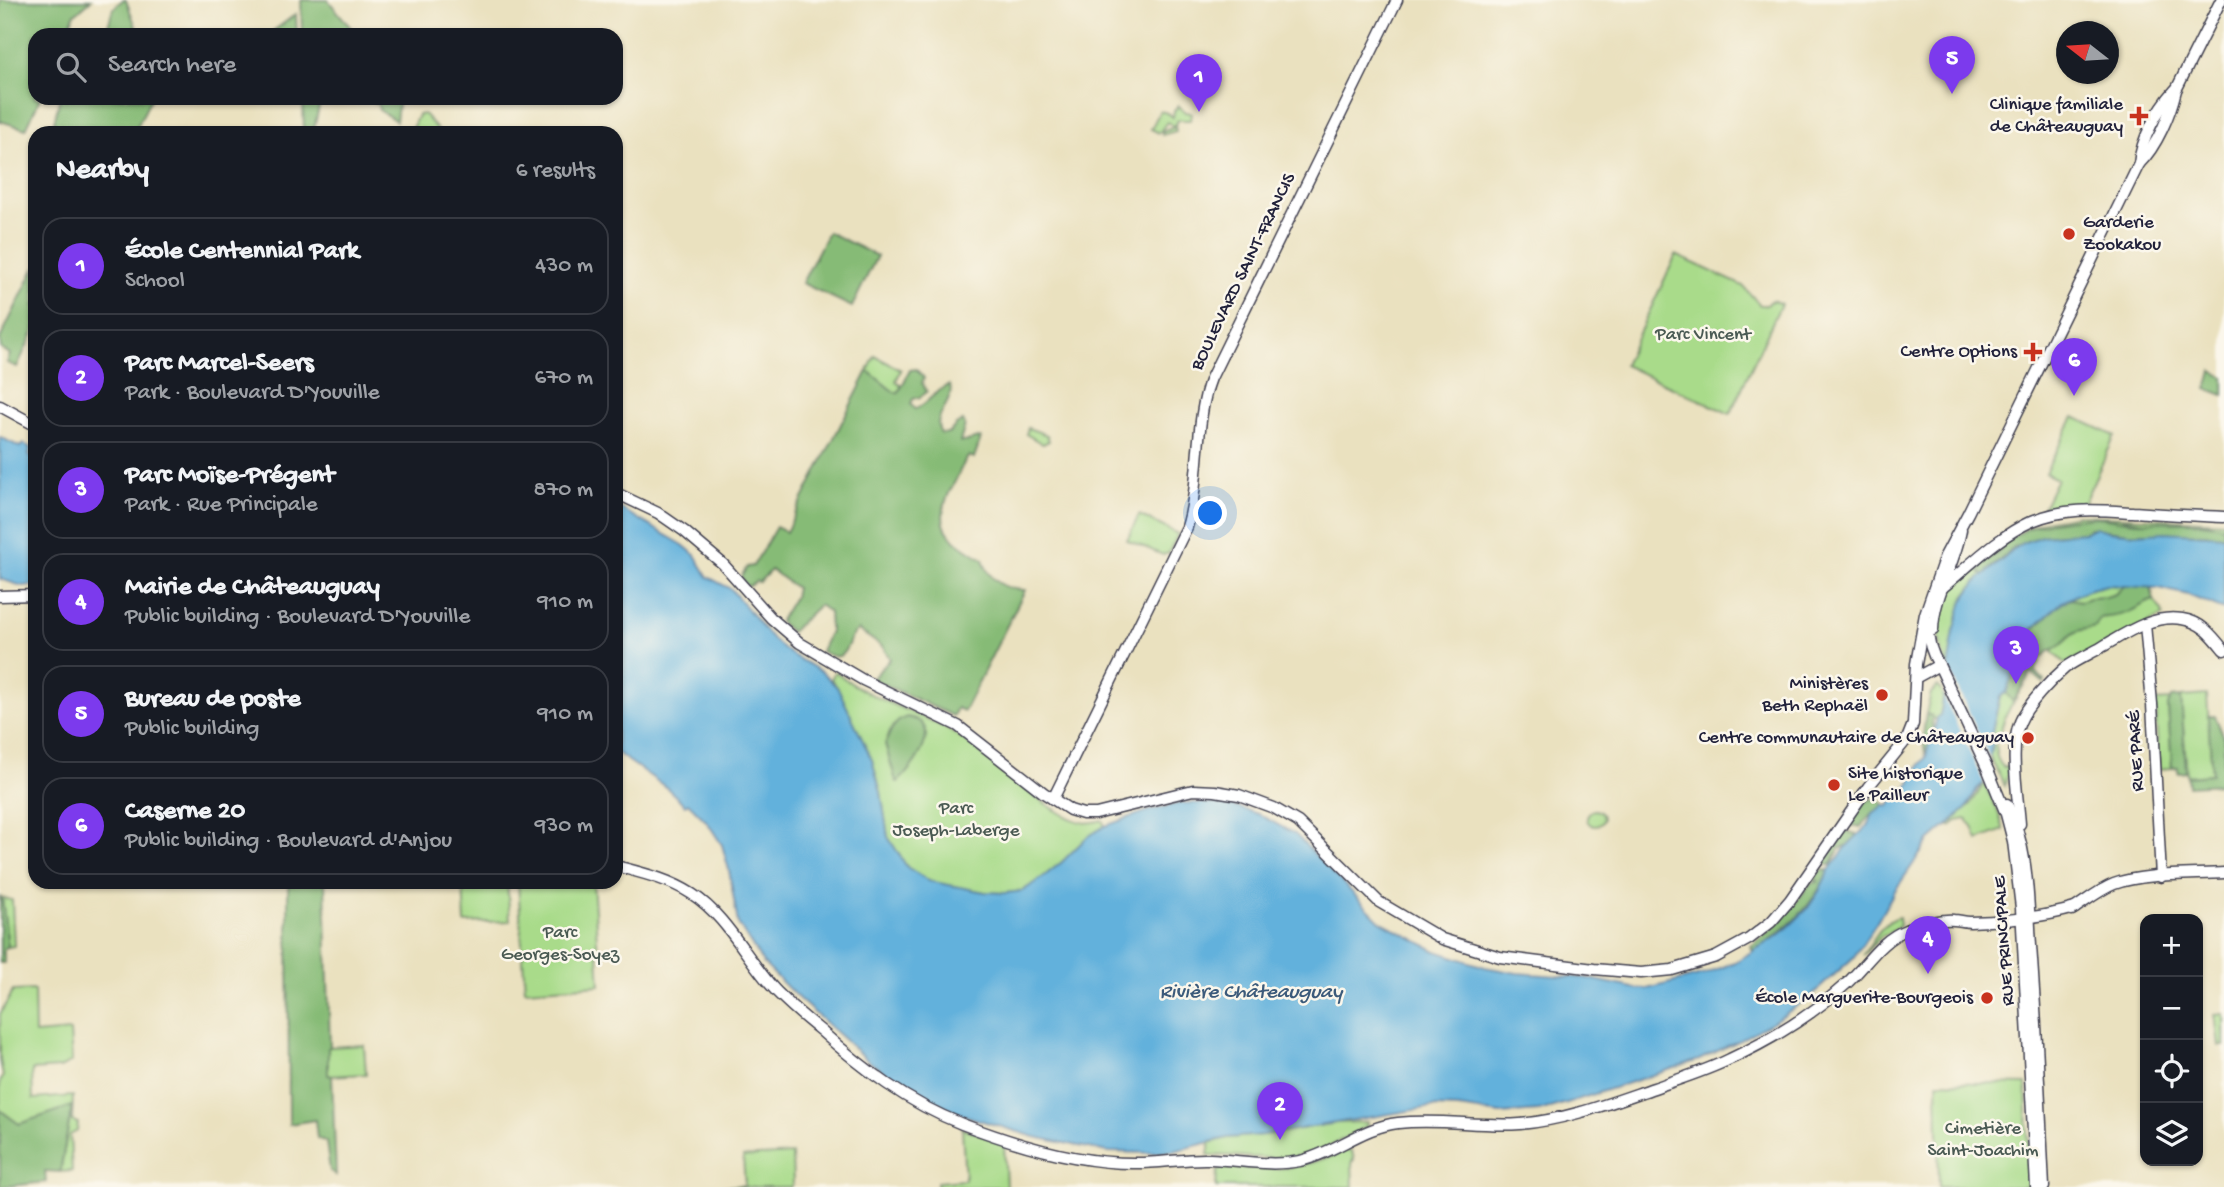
<!DOCTYPE html>
<meta charset="utf-8">
<style>
body{margin:0;font-family:"Gochi Hand",sans-serif;background:#242831;color:#f1f3f6}
.controls{position:absolute;right:21px;bottom:21px;display:grid;overflow:hidden;border-radius:14px;box-shadow:0 2px 5px #0004}
.controls button{width:63px;height:63px;display:grid;place-items:center;padding:0;border:0;border-bottom:2px solid #363941;background:#171b24;color:#f1f3f6;font:35px sans-serif}
.compass{position:absolute;left:2056px;top:21px;width:63px;height:63px;border-radius:50%;background:#171b24;box-shadow:0 2px 5px #0004;rotate:287deg}
.you{position:absolute;left:1211px;top:514px;width:24px;height:24px;margin:-18px;border:5px solid #fff;border-radius:50%;background:#1a73e8;box-shadow:0 0 0 10px #1a73e833}
.badge{display:grid;place-items:center;width:46px;height:46px;border-radius:50%;background:#7c3aed;color:#fff;font-size:23px;font-weight:700}
.pin{position:absolute;translate:-50% -58px;filter:drop-shadow(0 2px 4px #0008)}
.pin::after{content:'';position:absolute;top:37px;width:24px;height:21px;background:inherit;clip-path:polygon(0 0,100% 0,50% 100%)}
.list{margin:0;padding:0;list-style:none}
h2{display:flex;justify-content:space-between;align-items:center;height:91px;margin:0;padding:0 28px;font-size:30px}
h2 small{font-size:23px;font-weight:400;color:#9ea1a6}
.list li{display:grid;grid-template-columns:46px 1fr auto;gap:21px;align-items:center;box-sizing:border-box;height:98px;margin:0 14px 14px;padding:0 14px;border:2px solid #363941;border-radius:21px}
.list b{display:block;font-size:26px;white-space:nowrap}
.list p{margin:0;font-size:23px;white-space:nowrap;color:#9ea1a6}
.list em{font-size:23px;font-style:normal;color:#9ea1a6}
.icon{flex:none;width:38px;height:38px;fill:none;stroke:currentColor;stroke-width:2;stroke-linecap:round;stroke-linejoin:round}
.map{position:relative;flex:none;width:2224px;height:1187px;overflow:hidden}
.search{position:absolute;background:#171b24;box-shadow:0 2px 5px #0004;left:28px;top:28px;width:595px;height:77px;display:flex;align-items:center;gap:18px;box-sizing:border-box;padding:0 24px;border-radius:21px;color:#9ea1a6;font-size:26px}
.panel{position:absolute;background:#171b24;box-shadow:0 2px 5px #0004;left:28px;top:126px;width:595px;height:763px;border-radius:21px}
.map>svg:first-child{display:block}
.green{fill:#a9db8a;stroke:#667e62;stroke-width:2}
.forest{fill:#86bb76;stroke:#546e58;stroke-width:2}
.water{fill:#62b1dc;stroke:#426a8c;stroke-width:2}
.pier{fill:#eae1bf}
.lines{fill:none;stroke-linecap:round;stroke-linejoin:round}
.minor-casing{stroke:#403f4f;stroke-width:13}
.minor{stroke:#fff;stroke-width:10}
.poi-dot{fill:#c8321e;stroke:#fbf7ec;stroke-width:2.5}
.labels{text-anchor:middle;dominant-baseline:central;stroke-width:5;stroke-linejoin:round;paint-order:stroke}
.poi-label{font-size:19px;fill:#22223b;stroke:#fbf7ec;text-anchor:end}
.street-label{font-size:19px;fill:#22223b;stroke:#fbf7ec}
.park-label{font-size:19px;fill:#4a5a53;stroke:#fbf7ec}
.water-label{font-size:21px;font-style:italic;fill:#3c5b7b;stroke:#fbf7ec}
</style>
<div class="map">
<svg width="2224" height="1187" viewBox="0 0 2224 1187">
<rect width="100%" height="100%" fill="#fbf7ec"/>
<filter id="ink" filterUnits="userSpaceOnUse"><feTurbulence type="fractalNoise" baseFrequency=".0143" numOctaves="2"/><feDisplacementMap in="SourceGraphic" scale="14" xChannelSelector="R" yChannelSelector="G"/><feConvolveMatrix kernelMatrix="1 2 1 2 8 2 1 2 1" color-interpolation-filters="sRGB"/></filter>
<filter id="wash" filterUnits="userSpaceOnUse"><feTurbulence type="fractalNoise" baseFrequency=".00686" numOctaves="4" result="noise"/><feDisplacementMap in="SourceGraphic" scale="28" xChannelSelector="R" yChannelSelector="G"/><feGaussianBlur stdDeviation="1.57" result="paint"/><feColorMatrix in="noise" values="0 0 0 0 0 0 0 0 0 0 0 0 0 0 0 0 0 1.4 0 .05"/><feComposite in="paint" operator="in"/></filter>
<g filter="url(#wash)">
<rect width="100%" height="100%" fill="#eae1bf"/>
<g class="green">
<polygon points="1179,106 1185,112 1192,113 1190,120 1178,120 1175,126 1176,131 1162,135 1162,131 1174,126 1167,122 1159,133 1151,129 1160,111 1167,113 1173,117 1174,111"/>
<polygon points="423,114 425,115 440,133 410,133 418,115"/>
<polygon points="1676,255 1743,286 1760,305 1767,305 1772,300 1781,304 1730,414 1624,365"/>
<polygon points="875,356 901,370 896,381 901,386 899,392 894,392 868,371"/>
<polygon points="2074,417 2115,436 2082,506 2040,514 2057,479 2045,473"/>
<polygon points="1028,428 1047,435 1049,441 1043,444 1026,434"/>
<polygon points="1139,515 1178,534 1169,553 1163,555 1127,540"/>
<polygon points="2079,515 2224,522 2224,538 2211,523 2145,522 2124,519 2116,521 2103,517 2024,530 2045,521"/>
<path d="M2005 542 2002 547 2010 549 2022 543 1978 580 1965 597 1954 631 1948 668C1938 645 1933 616 1946 593 1954 578 1972 571 1984 560 1991 554 1997 548 2005 542Z"/>
<path d="M2107 585 2151 587 2154 600 2162 611 2163 616 2066 664 2051 650 2042 657 2035 671 2045 681 2044 683 2031 672 2006 715 1999 735 1996 737C1995 749 1995 758 2003 767H2009L2005 786 1989 756 1993 737H1991L2000 696 2006 693 2017 663 2073 597 2087 590Z"/>
<path d="M835 671C871 703 931 713 971 745 996 765 1052 815 1081 822 1088 824 1095 822 1102 820L1105 826 1086 838 1062 862 1038 881 1022 891 1006 893 985 892 938 884 919 876 907 867 888 837 881 792 872 760 838 688 831 679Z"/>
<polygon points="1938,686 1944,695 1940,716 1932,720 1932,717 1926,714 1931,693"/>
<polygon points="2207,695 2212,774 2187,776 2181,697"/>
<polygon points="2171,700 2168,706 2172,768 2159,769 2155,701"/>
<polygon points="1984,783 1997,809 2004,830 1978,840 1973,826 1966,819 1957,821 1950,826 1947,826 1971,804"/>
<circle cx="1595" cy="818" r="8"/>
<polygon points="463,882 507,882 510,921 465,923"/>
<polygon points="518,882 593,882 600,985 525,990"/>
<polygon points="2,898 12,900 14,946 8,947"/>
<path d="M1899 917 1900 925 1879 938 1863 955C1874 940 1881 922 1899 917Z"/>
<polygon points="34,990 35,1034 70,1031 72,1062 60,1068 32,1070 33,1099 73,1096 72,1121 78,1123 77,1131 70,1135 72,1171 60,1172 72,1107 19,1124 0,1110 0,1082 3,1076 0,1060 0,1014 13,991"/>
<polygon points="2224,1014 2224,1046 2219,1046 2215,1015"/>
<polygon points="364,1045 366,1074 328,1076 328,1047"/>
<polygon points="1937,1082 2026,1084 2030,1187 1939,1187"/>
<path d="M1367 1122V1126C1352 1133 1338 1143 1323 1149 1285 1165 1247 1155 1208 1155L1210 1143 1227 1138 1263 1135 1337 1123Z"/>
<polygon points="962,1128 1004,1142 1006,1187 937,1187 937,1182 965,1180"/>
<path d="M1347 1150 1352 1151 1354 1160 1352 1161 1353 1187H1216L1217 1172 1224 1165C1271 1173 1303 1169 1347 1150Z"/>
<polygon points="792,1154 793,1183 790,1187 715,1187 745,1185 743,1157"/>
</g>
<g class="forest">
<polygon points="0,0 91,0 74,15 66,35 35,35 35,98 40,98 26,129 0,121"/>
<path d="M123 0H126L139 35H103C114 22 106 10 123 0Z"/>
<polygon points="301,0 328,0 357,35 302,35"/>
<polygon points="296,14 297,35 268,35"/>
<polygon points="60,98 151,98 134,133 51,133"/>
<polygon points="303,98 321,98 313,133 304,133"/>
<polygon points="370,98 399,98 396,121 379,110 378,105"/>
<polygon points="828,232 877,256 852,307 802,283"/>
<polygon points="35,267 35,329 17,367 7,363 10,354 1,349 0,339"/>
<path d="M916 369 924 378 922 383 927 392 920 397 913 399 911 404 915 409C929 404 936 388 950 385 955 403 930 417 941 434L949 433 956 425 963 421 965 425 960 442C967 443 973 438 981 438L974 458 969 456C961 465 959 475 953 485 930 527 949 538 983 559 988 580 1004 590 1025 590L964 711 957 708 953 716 872 679 890 659 883 647 858 630C843 641 850 668 821 651L830 631 829 612 819 605 791 632 779 622 794 597 796 588 771 570 759 582 756 581 749 586H746L741 577 747 567 753 566 776 527 786 532 868 371 894 392H899L910 370Z"/>
<polygon points="2212,371 2224,377 2224,395 2207,389"/>
<path d="M2095 517C2112 518 2128 522 2145 522 2171 522 2199 520 2224 527V538L2207 534 2129 533 2090 528 2084 532 2042 536 2014 547 1984 575 1980 572C1982 559 1989 561 1997 554 2002 550 2003 544 2007 541 2030 522 2067 519 2095 517Z"/>
<path d="M2135 585 2151 587 2154 600C2145 603 2139 607 2131 611 2122 616 2110 617 2100 618L2095 627C2089 629 2083 629 2078 631 2068 635 2062 648 2051 650L2042 657 2035 671 2045 681 2044 683 2031 672 2013 702 2006 693 2017 663 2016 653 2020 643 2062 602 2071 599 2081 601 2089 598 2106 597 2115 594 2124 586Z"/>
<polygon points="2181,697 2186,771 2178,772 2178,767 2172,768 2168,706 2171,698"/>
<path d="M1926 714 1932 716C1932 732 1936 739 1925 753 1922 739 1923 728 1926 714Z"/>
<polygon points="2208,716 2215,716 2224,737 2224,784 2188,786 2187,776 2212,774"/>
<path d="M907 717C947 723 914 767 898 782L896 781 885 744C890 731 894 721 907 717Z"/>
<polygon points="1876,798 1885,805 1873,813 1860,827 1851,827 1849,824 1865,801"/>
<polygon points="1847,831 1858,835 1848,845 1839,849 1831,865 1822,865 1843,832"/>
<path d="M1819 870H1829C1814 907 1786 930 1753 951L1751 946 1782 920 1811 883 1818 882V880L1814 879Z"/>
<polygon points="290,882 325,882 330,1047 328,1048 328,1075 332,1076 336,1175 330,1171 326,1142 317,1138 315,1120 289,1124 288,889"/>
<polygon points="0,897 2,898 8,947 4,948 4,963 0,963"/>
<polygon points="72,1106 60,1172 45,1171 46,1182 0,1187 0,1110 19,1124"/>
</g>
<g class="water">
<polygon points="0,437 20,447 24,444 31,448 29,455 35,458 35,585 22,586 0,579"/>
<path d="M616 506 683 545 695 555 708 577 731 589 773 640 789 653 822 672 838 688 872 760 881 792 888 837 907 867 929 881 985 892 1006 893 1022 891 1038 881 1062 862 1086 838 1105 826 1148 811 1181 803H1212L1233 806 1258 814 1295 834 1380 921 1436 951 1485 967 1517 973 1586 978 1638 989H1647L1706 974 1735 962 1782 933 1807 909 1819 891 1829 870 1848 845 1869 824 1873 813 1885 805 1888 807 1901 791 1906 789 1911 782V776L1926 757C1927 746 1935 732 1937 717L1940 715 1942 706 1954 631 1963 601 1978 580 2022 543 2042 536 2084 532 2096 527 2108 531 2135 534 2165 532 2224 536V610L2188 595 2158 588 2107 585 2087 590 2062 602 2024 637 2016 653 2017 663 2006 693 2000 696 1991 736H1994L1984 783 1977 789 1966 809 1929 841 1894 892 1877 922 1854 957 1812 995 1784 1015 1738 1041 1699 1060 1567 1103 1539 1111 1500 1114 1458 1108 1432 1107 1263 1135 1227 1138 1174 1151 1156 1153 1108 1152 1035 1137 963 1115 906 1087 867 1060 798 998 763 963 738 924 729 870 722 845 707 822 688 803 685 805 667 788 616 752Z"/>
</g>
<polygon class="pier" points="1947,665 1990,759 1985,785 1942,692"/>
</g>
<g filter="url(#ink)">
<g class="lines">
<defs>
<g id="minor">
<path d="M2139 164C2141 139 2158 109 2175 90"/>
<polyline points="0,406 35,425"/>
<path d="M616 493 658 513 684 531 723 564 771 618 800 643 863 680 958 726 1044 793 1070 810 1083 814H1096L1193 790 1215 791 1239 795 1274 808 1298 822 1379 902 1442 939 1500 957 1594 969 1641 973 1672 970 1716 957 1749 939 1771 922 1790 900 1868 787 1907 739 1913 724 1916 664 1925 614 1945 556 1968 513 2139 164C2157 146 2170 115 2176 90L2221 0"/>
<path d="M1941 589C1970 565 1997 537 2032 521 2064 507 2098 510 2132 512 2163 514 2193 516 2224 517"/>
<polyline points="0,596 35,595"/>
<path d="M1928 622C1927 638 1930 651 1939 665L1988 770 2006 814 2013 841 2021 908 2036 1187"/>
<polyline points="2145,624 2152,704 2161,877"/>
<path d="M1933 630C1934 594 1955 565 1961 530"/>
<polyline points="1917,677 1939,665"/>
<path d="M1053 799 1187 527C1201 481 1194 421 1211 378L1397 0"/>
<path d="M2007 804C2029 848 2028 898 2031 946 2037 1026 2040 1106 2044 1187"/>
<path d="M2020 824C2018 796 2009 746 2020 722 2027 705 2051 680 2065 668 2076 660 2090 654 2102 647 2126 633 2153 614 2182 619 2202 622 2212 635 2224 650"/>
<path d="M616 866C642 873 669 879 692 894 728 917 748 962 777 992 791 1006 805 1018 820 1030 863 1069 908 1103 962 1124 1014 1144 1081 1164 1137 1163 1161 1163 1186 1158 1210 1159 1240 1160 1270 1167 1300 1161 1335 1153 1362 1127 1398 1123 1439 1118 1479 1127 1520 1124 1566 1120 1610 1103 1654 1088 1679 1079 1706 1071 1730 1059 1771 1040 1812 1015 1846 984 1866 966 1880 940 1906 930 1919 924 1939 919 1954 920 1959 920 1964 922 1970 922 2005 921 2041 918 2075 908"/>
<path d="M2072 910C2086 901 2099 890 2114 884 2143 873 2193 875 2224 873"/>
</g>
</defs>
<use href="#minor" class="minor-casing"/>
<use href="#minor" class="minor"/>
</g>
</g>
<g class="poi-dot">
<path d="M2135.5 105.5h7v7h7v7h-7v7h-7v-7h-7v-7h7z"/>
<circle cx="2069" cy="234" r="7"/>
<path d="M2029.5 341.5h7v7h7v7h-7v7h-7v-7h-7v-7h7z"/>
<circle cx="1882" cy="695" r="7"/>
<circle cx="2028" cy="738" r="7"/>
<circle cx="1834" cy="785" r="7"/>
<circle cx="1987" cy="998" r="7"/>
</g>
<g class="labels">
<g class="poi-label">
<text x="2123" y="105">Clinique familiale<tspan x="2123" dy="22">de Châteauguay</tspan></text>
<text x="2083" y="223" text-anchor="start">Garderie<tspan x="2083" dy="22">Zookakou</tspan></text>
<text x="2017" y="352">Centre Options</text>
<text x="1868" y="684">Ministères<tspan x="1868" dy="22">Beth Rephaël</tspan></text>
<text x="2014" y="738">Centre communautaire de Châteauguay</text>
<text x="1848" y="774" text-anchor="start">Site historique<tspan x="1848" dy="22">Le Pailleur</tspan></text>
<text x="1973" y="998">École Marguerite-Bourgeois</text>
</g>
<g class="street-label">
<text transform="translate(1244 272) rotate(-64)">BOULEVARD SAINT-FRANCIS</text>
<text transform="translate(2137 751) rotate(-93)">RUE PARÉ</text>
<text transform="translate(2005 941) rotate(-94)">RUE PRINCIPALE</text>
</g>
<g class="park-label">
<text x="1703" y="335">Parc Vincent</text>
<text x="956" y="809">Parc<tspan x="956" dy="22">Joseph-Laberge</tspan></text>
<text x="560" y="933">Parc<tspan x="560" dy="22">Georges-Soyez</tspan></text>
<text x="1983" y="1129">Cimetière<tspan x="1983" dy="22">Saint-Joachim</tspan></text>
</g>
<g class="water-label">
<text x="1251" y="993">Rivière Châteauguay</text>
</g>
</g>
</svg>
<div class="controls">
<button>+</button>
<button>−</button>
<button><svg class="icon" aria-label="locate" viewBox="0 0 24 24"><circle cx="12" cy="12" r="6"/><path d="M12 2v4M12 18v4M2 12h4M18 12h4"/></svg></button>
<button><svg class="icon" aria-label="layers" viewBox="0 0 24 24"><path d="M12 4l9 5-9 5-9-5zM3 14l9 5 9-5"/></svg></button>
</div>
<svg class="compass" viewBox="-18 -18 36 36"><path d="M0-13l5 13h-10z" fill="#e53935"/><path d="M0 13l5-13h-10z" fill="#9ea1a6"/></svg>
<div class="you"></div>
<div class="pin badge" style="left:1199px;top:112px">1</div>
<div class="pin badge" style="left:1280px;top:1140px">2</div>
<div class="pin badge" style="left:2016px;top:684px">3</div>
<div class="pin badge" style="left:1928px;top:974px">4</div>
<div class="pin badge" style="left:1952px;top:94px">5</div>
<div class="pin badge" style="left:2074px;top:396px">6</div>
<div class="search"><svg class="icon" aria-label="search" viewBox="0 0 24 24"><circle cx="10" cy="10" r="6"/><path d="M15 15l6 6"/></svg>Search here</div>
<section class="panel">
<h2>Nearby<small>6 results</small></h2>
<ul class="list">
<li><span class="badge">1</span><div><b>École Centennial Park</b><p>School</p></div><em>430 m</em></li>
<li><span class="badge">2</span><div><b>Parc Marcel-Seers</b><p>Park · Boulevard D'Youville</p></div><em>670 m</em></li>
<li><span class="badge">3</span><div><b>Parc Moïse-Prégent</b><p>Park · Rue Principale</p></div><em>870 m</em></li>
<li><span class="badge">4</span><div><b>Mairie de Châteauguay</b><p>Public building · Boulevard D'Youville</p></div><em>910 m</em></li>
<li><span class="badge">5</span><div><b>Bureau de poste</b><p>Public building</p></div><em>910 m</em></li>
<li><span class="badge">6</span><div><b>Caserne 20</b><p>Public building · Boulevard d'Anjou</p></div><em>930 m</em></li>
</ul>
</section>
</div>
